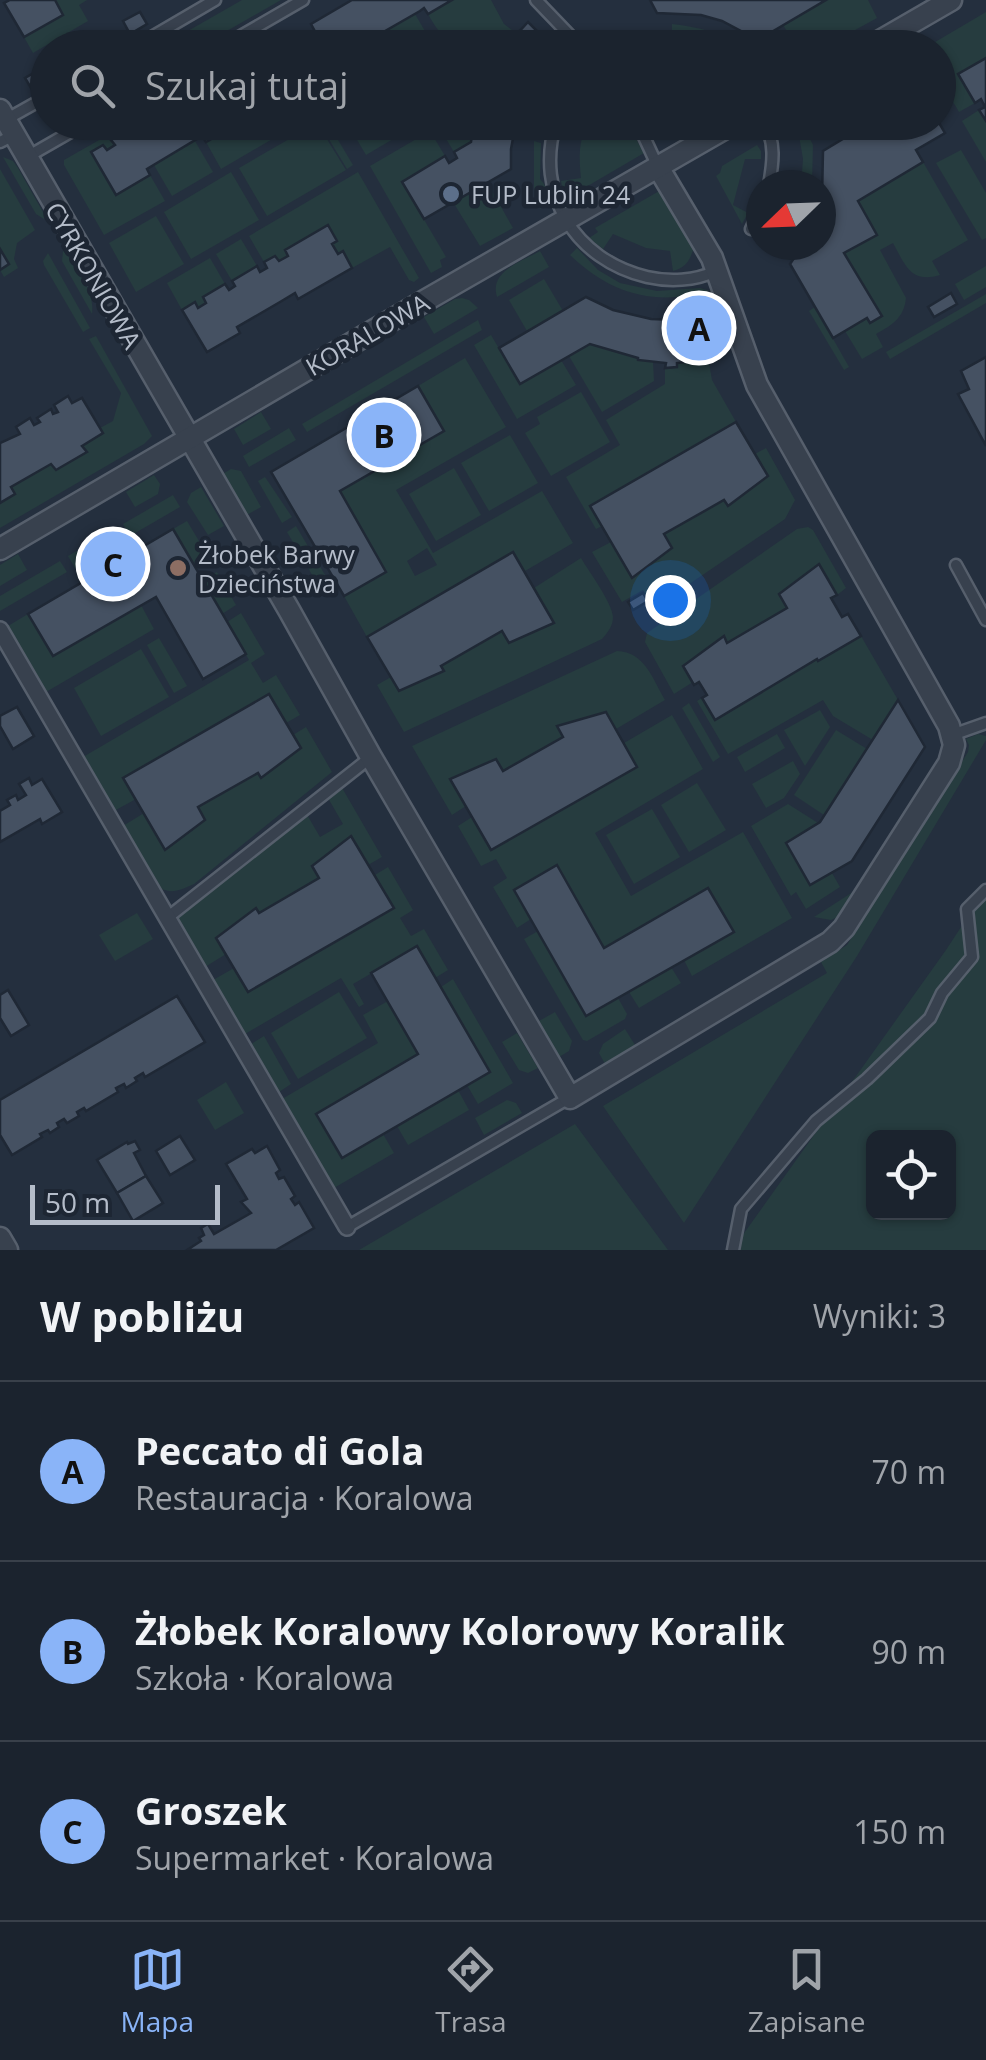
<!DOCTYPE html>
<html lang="pl">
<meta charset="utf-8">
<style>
body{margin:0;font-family:"Open Sans",sans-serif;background:#282f3a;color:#f1f3f6}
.controls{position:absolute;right:30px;bottom:30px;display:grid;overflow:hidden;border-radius:15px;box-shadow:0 2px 8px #0004}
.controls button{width:90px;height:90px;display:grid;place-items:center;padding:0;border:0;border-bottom:2px solid #39404a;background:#1b232e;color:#f1f3f6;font:50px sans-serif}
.compass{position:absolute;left:746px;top:170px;width:90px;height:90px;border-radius:50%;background:#1b232e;box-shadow:0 2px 8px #0004;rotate:247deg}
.scale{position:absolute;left:30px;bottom:25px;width:190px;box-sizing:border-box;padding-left:10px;border:5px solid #b4bcc9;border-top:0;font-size:28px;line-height:35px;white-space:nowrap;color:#b4bcc9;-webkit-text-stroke:8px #1d2633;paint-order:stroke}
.you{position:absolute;left:670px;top:600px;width:35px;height:35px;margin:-25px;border:8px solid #fff;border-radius:50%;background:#1a73e8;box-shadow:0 0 0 15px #1a73e833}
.badge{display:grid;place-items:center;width:65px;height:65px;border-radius:50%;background:#8ab4f8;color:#111;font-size:32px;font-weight:700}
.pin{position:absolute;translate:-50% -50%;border:5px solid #fff;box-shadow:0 2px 10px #0006}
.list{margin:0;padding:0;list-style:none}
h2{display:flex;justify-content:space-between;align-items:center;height:130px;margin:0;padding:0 40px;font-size:42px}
h2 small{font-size:32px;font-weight:400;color:#a0a4aa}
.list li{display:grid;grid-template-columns:65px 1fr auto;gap:30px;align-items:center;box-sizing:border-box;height:180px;padding:0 40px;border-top:2px solid #39404a}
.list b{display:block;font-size:38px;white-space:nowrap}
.list p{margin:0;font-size:32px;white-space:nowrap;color:#a0a4aa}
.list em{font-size:32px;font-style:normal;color:#a0a4aa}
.icon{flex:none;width:55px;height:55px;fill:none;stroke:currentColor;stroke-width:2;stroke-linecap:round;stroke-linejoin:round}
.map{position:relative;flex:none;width:986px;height:1250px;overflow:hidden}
.search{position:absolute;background:#1b232e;box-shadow:0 2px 8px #0004;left:30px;right:30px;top:30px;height:110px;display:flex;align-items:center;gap:25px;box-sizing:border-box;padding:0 35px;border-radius:55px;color:#a0a4aa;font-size:38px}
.sheet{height:670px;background:#1b232e}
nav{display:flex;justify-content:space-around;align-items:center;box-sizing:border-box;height:140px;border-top:2px solid #39404a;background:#1b232e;font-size:28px;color:#a0a4aa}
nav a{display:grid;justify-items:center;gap:5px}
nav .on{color:#8ab4f8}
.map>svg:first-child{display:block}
.green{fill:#263c3f;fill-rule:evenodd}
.building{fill:#455162;stroke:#1f2835;stroke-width:2.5}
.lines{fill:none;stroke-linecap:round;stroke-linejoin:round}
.service-casing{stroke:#565f6c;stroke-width:15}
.pedestrian-casing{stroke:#565f6c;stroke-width:20}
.minor-casing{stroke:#565f6c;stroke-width:25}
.service{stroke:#38414e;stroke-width:10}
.pedestrian{stroke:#38414e;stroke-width:15}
.minor{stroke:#38414e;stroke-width:20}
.service-dot{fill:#5c6f8a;stroke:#1d2633;stroke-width:4}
.education-dot{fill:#8d6e63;stroke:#1d2633;stroke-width:4}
.labels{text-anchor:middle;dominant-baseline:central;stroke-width:9;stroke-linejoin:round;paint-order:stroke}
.poi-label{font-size:25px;fill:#b4bcc9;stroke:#1d2633;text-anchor:start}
.street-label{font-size:25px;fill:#b4bcc9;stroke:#1d2633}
</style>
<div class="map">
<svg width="986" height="1250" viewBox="0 0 986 1250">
<rect width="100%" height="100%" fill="#242f3e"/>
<g class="green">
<polygon points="55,0 87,0 79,5 88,21 33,53 24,37 62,15"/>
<polygon points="242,0 281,0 199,47 160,47"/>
<path d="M452 0H491L504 24 517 34 504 47C465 47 448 52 428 14Z"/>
<polygon points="826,0 868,0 877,18 824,47 797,47 783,25"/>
<polygon points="986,12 986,58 958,74 975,103 959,112 939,78 938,48 925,48"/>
<polygon points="415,14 429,38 413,47 382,48 375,36"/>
<path d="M672 24C699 27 723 33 747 47H727L705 37 672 34Z"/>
<polygon points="979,110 986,121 986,162 962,121"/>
<polygon points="241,122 300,122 300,123 221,169 206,142"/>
<polygon points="422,122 366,155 347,123 347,122"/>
<polygon points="795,122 802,123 813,145 812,185 801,185 803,159 799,136 783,138 779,132"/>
<polygon points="129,123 142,123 112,141 115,145 107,150 103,145 91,153 115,194 150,175 165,201 104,235 64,165 64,160"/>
<polygon points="317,123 346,170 267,216 239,168"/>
<polygon points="319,123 328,123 353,165 347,169"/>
<polygon points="440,123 474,123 471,142 454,152 439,127"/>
<path d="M588 123H627L644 153 574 194 569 192 564 194 561 181 581 178C579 158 578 141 588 123Z"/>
<polygon points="430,131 445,156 402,182 446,257 440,260 442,267 431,273 370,166"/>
<polygon points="195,141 213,172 172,196 154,165"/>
<polygon points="534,141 541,143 540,179 544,184 551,203 540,209 534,189"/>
<polygon points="757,145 761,151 761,159 745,159 733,205 748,213 742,224 716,176 720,173 722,166"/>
<polygon points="961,150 986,193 986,238 982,240 936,163"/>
<polygon points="3,157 13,161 18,168 44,214 44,219 36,214"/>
<path d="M923 162 968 240 932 261 940 275C910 284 905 264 893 243L880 250 906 298C904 318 892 325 876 334L883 347 862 359 845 331 867 318 881 316 844 253 877 235 858 201Z"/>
<polygon points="0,169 35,230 17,243 14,259 18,268 4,277 0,270 9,264 0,249"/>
<polygon points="231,172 259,220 191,259 164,212"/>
<polygon points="358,172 419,278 414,282 409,280 390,247 352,268 343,252 338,254 332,244 337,241 328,225 285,250 288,256 279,261 275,256 264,262 249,236"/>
<polygon points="487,182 513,228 480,246 453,202"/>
<path d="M661 190 694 247C690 260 687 267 673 271L670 251 646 248 613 234 603 249 589 238 598 232 595 228Z"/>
<polygon points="156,216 184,264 136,292 109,243"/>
<polygon points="241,239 257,266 232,281 216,254"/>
<path d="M577 248 598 270 620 283 657 291 700 288 710 291C655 306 612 295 570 255Z"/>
<path d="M63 251C78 265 95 294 92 314L62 261Z"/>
<path d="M540 251 549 267 497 297C489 271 521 262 540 251Z"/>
<polygon points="48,253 90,328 83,332 44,265 43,261"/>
<polygon points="210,258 225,284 203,297 206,303 198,308 194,302 182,310 167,283"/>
<polygon points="986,266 986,287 964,300 955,284"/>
<polygon points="544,279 563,311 527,331 509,300"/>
<polygon points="986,294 986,303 890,359 886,352"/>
<polygon points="462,298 469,300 478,308 434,334 424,317 455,299"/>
<polygon points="815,307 849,367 844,370 809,311"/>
<polygon points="478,320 482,330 307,432 302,424"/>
<polygon points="491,335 520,384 561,360 576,385 517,419 474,345"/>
<polygon points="96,336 152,436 144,444 0,528 0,503 11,487 51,464 56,470 86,453 82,446 103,434 100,428 113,421 121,393 89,339"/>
<polygon points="590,344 638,358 638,360 653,362 654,381 602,412 569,356"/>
<polygon points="708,357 712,380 736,422 591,506 602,526 596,529 566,477 620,445 606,420 665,384 665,368 677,363"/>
<path d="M465 358 506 427 396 490 433 553 542 491 573 543 525 571 512 552 367 637 344 596 386 571 340 491 443 431 418 386ZM427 548 437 565 415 576 407 561Z"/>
<polygon points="581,392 610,442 551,476 525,433 540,424 537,417"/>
<polygon points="261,412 271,429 243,445 234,429"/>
<polygon points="289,428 296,440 249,467 243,456"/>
<polygon points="510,435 538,483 489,511 461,463"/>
<polygon points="766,448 795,500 785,519 654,608 643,590 622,602 592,552 611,542 633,578 672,548 664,534 724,500 728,506 767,476 755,454"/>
<polygon points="454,468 481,515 436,541 409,494"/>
<polygon points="231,469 241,471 261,507 245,516 221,475"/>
<polygon points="154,475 160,484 158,494 135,507 126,492"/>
<polygon points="265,477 292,517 282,523 258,481"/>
<polygon points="201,487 224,526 208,535 187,502 191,493"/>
<polygon points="173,495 180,507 130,536 123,524"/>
<polygon points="187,521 211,561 196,569 173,529"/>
<polygon points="296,526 328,580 318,585 287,532"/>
<polygon points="808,527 813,530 846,588 837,595 819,565 787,608 727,643 724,637 693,682 674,694 645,642 647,633 797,529"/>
<polygon points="117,528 124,539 75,568 68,556"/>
<polygon points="18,554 27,570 0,586 0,565"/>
<path d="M581 558C589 572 612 602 613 617 613 626 608 632 602 639L404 732 377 685 391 677 400 690 444 671 441 666 502 631 509 643 554 624 534 588Z"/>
<polygon points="60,561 67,572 0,611 0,596"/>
<polygon points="217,572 236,605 222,614 203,580"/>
<polygon points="141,605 154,629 46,692 8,626 28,614 53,656"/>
<polygon points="241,613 265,654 251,663 263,683 276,675 300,715 286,723 268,694 124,778 136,799 114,811 83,757 249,660 227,622"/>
<polygon points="861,636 898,700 873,740 833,716 823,700 728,754 697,701 702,698 716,720 817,659 819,660"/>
<polygon points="159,638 187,686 174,693 147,645"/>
<polygon points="141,649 169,697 101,736 74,688"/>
<path d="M617 651C645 652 652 678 665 700L616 729 605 712 558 726 563 737 503 771 495 759 451 779 466 806 452 815 412 746Z"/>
<polygon points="689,703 720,757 713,762 682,708"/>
<polygon points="820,710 830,727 805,766 784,730"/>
<polygon points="672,715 703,769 595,833 631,896 743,832 792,918 692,976 684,960 733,931 708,888 604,948 557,866 531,919 517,928 493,887 507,878 496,859 481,866 458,826 472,817 492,850 636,767 624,743"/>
<path d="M306 727 332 772 194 884C181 890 169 896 156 885L123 826 144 813 164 849 198 807 258 773 261 777 300 747 293 735Z"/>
<polygon points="836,730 867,749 824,815 794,795"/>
<polygon points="777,734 785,748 745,772 737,757"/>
<polygon points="978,734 986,736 986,740 857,956 684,1223 603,1106 827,973 821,962 847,945 968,752 969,745 966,739"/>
<polygon points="793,761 800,774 784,798 766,808 752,784"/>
<polygon points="697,783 726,830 689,852 661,805"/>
<polygon points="341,786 382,857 368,865 351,837 312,866 319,878 259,913 255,908 217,937 226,954 205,967 176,917 306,813 320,837 343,824 328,798"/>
<polygon points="788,804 818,823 786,843 810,885 832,873 840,887 806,909 796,892 791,896 751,826"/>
<polygon points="652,809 680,857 634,884 606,835"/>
<polygon points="388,867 413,910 400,918 411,936 424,929 448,970 435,978 417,947 353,984 364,1004 359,1007 341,978 245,1034 213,980 234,968 248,992 393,907 375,875"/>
<path d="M986 889V1250H732L946 950ZM874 1138H948V1212H874Z"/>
<polygon points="856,890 838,917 831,920 814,917"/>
<polygon points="137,913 153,939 115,961 99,935"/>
<polygon points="538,931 586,1016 618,998 627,1014 625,1019 587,1041 583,1040 524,939"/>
<polygon points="671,967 681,983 639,1008 629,992"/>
<polygon points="453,979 513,1083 478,1104 467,1085 490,1071 441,987"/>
<polygon points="339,992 367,1038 298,1079 271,1033"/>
<polygon points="388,1001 418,1054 316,1114 342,1158 383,1134 394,1153 334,1188 282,1099 378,1043 363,1015"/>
<polygon points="555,1012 572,1041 569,1051 559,1057 539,1021"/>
<polygon points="625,1029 635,1045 605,1064 599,1053 603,1044"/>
<polygon points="517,1033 538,1068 528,1073 519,1070 502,1042"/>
<polygon points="264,1036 291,1084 279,1092 251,1044"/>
<polygon points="226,1082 244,1113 215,1130 197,1100"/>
<polygon points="458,1090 469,1110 408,1145 397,1126"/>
<polygon points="507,1100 516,1103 522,1113 484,1135 475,1118"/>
<polygon points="575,1124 668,1250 359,1250"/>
</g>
<g class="building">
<polygon points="10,0 55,0 63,15 24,37 4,3"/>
<polygon points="352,0 452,0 428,14 424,8 420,11 366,42 369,48 324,48 311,24"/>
<polygon points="650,0 826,0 758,40 722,21 701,15 657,13"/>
<polygon points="140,12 147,24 130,34 123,21"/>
<polygon points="528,22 554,48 504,48"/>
<polygon points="986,58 986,121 979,110 985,107 981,99 975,103 958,74"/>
<polygon points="39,70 48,86 34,93 25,78"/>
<polygon points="938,121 945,133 916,150 923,162 858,201 877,235 844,253 882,316 870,323 867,318 833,338 790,264 803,245 821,245 823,151 871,122"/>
<polygon points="142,122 241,122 206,142 202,136 147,169 150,175 116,195 91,152 103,145 107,150 115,145 111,140"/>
<polygon points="474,122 516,122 511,149 511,169 424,219 402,182 445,156 449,163 457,158 454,152 471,142"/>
<polygon points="328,225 337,241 332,244 338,254 343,251 352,268 298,299 295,293 280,302 237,327 240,333 207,352 182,310 195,302 198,308 206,303 203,297 225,284 229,290 235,286 232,281 257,266 260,272 267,268 264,262 275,256 279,261 288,256 285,250"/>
<polygon points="0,249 9,264 0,270"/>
<polygon points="951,293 957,304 934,317 928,307"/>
<polygon points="586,297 613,310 651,319 678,320 711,314 722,353 695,359 695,361 677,363 677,367 665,368 666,363 638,360 638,358 590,344 520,384 499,348"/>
<polygon points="986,357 986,446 958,394 969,389 961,371"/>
<polygon points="418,386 444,431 340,491 386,572 344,596 271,472"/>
<polygon points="68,396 72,403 82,398 103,433 82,446 87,452 56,470 51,464 11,487 15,494 0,503 0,443 20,434 16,427 30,418 34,425 40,422 37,418 51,409 53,414 58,412 54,405"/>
<polygon points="736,422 768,476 728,506 724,500 664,534 672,548 632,578 590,506"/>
<polygon points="173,529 246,654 203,679 156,597 53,656 28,614"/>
<polygon points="513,552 554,623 509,643 502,631 441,666 444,671 399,691 367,637"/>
<polygon points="819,564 837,595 831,598 842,617 848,614 861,636 818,661 817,659 715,720 702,698 707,695 699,682 694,685 683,666 724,636 727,643 787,608 779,594"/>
<polygon points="643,593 648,601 633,610 628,602"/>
<polygon points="269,694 301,748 261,778 258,773 198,807 205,820 165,850 123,778"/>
<polygon points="898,700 925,747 852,861 810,885 786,843 820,822"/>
<polygon points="17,707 34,736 13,749 0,726 0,716"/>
<polygon points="606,712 637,767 491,850 450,779 496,759 503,771 563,737 557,726"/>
<polygon points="29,778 32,785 42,779 62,812 42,824 40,819 0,842 0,811 10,805 7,800 16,795 18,800 26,795 19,784"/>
<polygon points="351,836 394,908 248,992 216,938 256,908 259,913 319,878 312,866"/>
<polygon points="557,865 604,948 708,888 734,932 586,1016 514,890"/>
<polygon points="417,946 490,1072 342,1158 316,1114 418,1054 371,973"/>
<polygon points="8,990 29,1025 11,1036 0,1018 0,995"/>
<polygon points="177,996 205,1042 145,1077 143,1073 135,1078 137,1081 126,1088 124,1084 116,1088 118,1092 86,1111 84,1108 77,1112 79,1116 67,1123 64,1119 57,1123 59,1127 50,1133 48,1130 40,1134 42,1137 12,1155 0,1135 0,1100"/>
<polygon points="180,1136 195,1160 170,1175 156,1151"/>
<polygon points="135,1141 140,1150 134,1153 146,1176 117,1193 97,1160 127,1142 128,1144"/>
<polygon points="267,1146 280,1170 276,1173 279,1179 284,1177 295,1196 291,1199 295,1205 299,1202 314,1228 276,1250 187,1250 201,1241 199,1238 204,1235 201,1228 208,1224 214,1234 251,1213 241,1202 247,1199 226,1164 252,1149 255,1153"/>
<polygon points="146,1176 163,1203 133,1221 117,1193"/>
</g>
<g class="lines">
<defs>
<g id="service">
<polyline points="536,0 582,48"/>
<polyline points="133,48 215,0"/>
<polyline points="220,48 303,0"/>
<polyline points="7,119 48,96"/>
<path d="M556 122C534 194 575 260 647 277 669 282 695 281 716 271"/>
<polyline points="637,122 658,167"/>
<path d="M764 122C776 142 773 163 769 185"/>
<polyline points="0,142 14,135"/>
<polyline points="27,157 88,122"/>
<polyline points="751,229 761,207"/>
<polyline points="956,565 986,620"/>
<polyline points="952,735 986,723"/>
<polyline points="167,918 371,757"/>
<polyline points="347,1227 569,1098"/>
<polyline points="733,1250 741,1209 816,1121 867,1079 930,1018 942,993 972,957 967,909 986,890"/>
</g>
<polyline id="pedestrian" points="0,630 347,1227"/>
<g id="minor">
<polyline points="868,48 951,0"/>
<polyline points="0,110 289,610 371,757 570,1098 830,942 844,928 949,763 954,745 949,726 757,385 712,258 658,167"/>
<polyline points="0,549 414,307 736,122"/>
<polyline points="0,1238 7,1250"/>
</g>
</defs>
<use href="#service" class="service-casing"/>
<use href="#pedestrian" class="pedestrian-casing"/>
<use href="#minor" class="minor-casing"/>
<use href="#service" class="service"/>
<use href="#pedestrian" class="pedestrian"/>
<use href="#minor" class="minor"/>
</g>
<circle class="service-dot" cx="451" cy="194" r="10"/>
<circle class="education-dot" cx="178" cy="568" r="10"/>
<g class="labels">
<g class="poi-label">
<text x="471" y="194">FUP Lublin 24</text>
<text x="198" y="554">Żłobek Barwy<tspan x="198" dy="29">Dzieciństwa</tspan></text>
</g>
<g class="street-label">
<text transform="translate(94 275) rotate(60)">CYRKONIOWA</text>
<text transform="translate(367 334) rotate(-30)">KORALOWA</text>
</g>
</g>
</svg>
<div class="controls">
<button><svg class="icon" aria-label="locate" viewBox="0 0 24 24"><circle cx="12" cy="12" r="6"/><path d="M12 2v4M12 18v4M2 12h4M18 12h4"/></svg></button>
</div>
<svg class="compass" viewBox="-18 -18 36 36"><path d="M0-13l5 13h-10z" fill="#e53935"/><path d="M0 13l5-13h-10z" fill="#a0a4aa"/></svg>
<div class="scale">50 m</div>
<div class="you"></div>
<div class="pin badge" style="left:699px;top:328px">A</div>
<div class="pin badge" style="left:384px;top:435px">B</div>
<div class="pin badge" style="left:113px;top:564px">C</div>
<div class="search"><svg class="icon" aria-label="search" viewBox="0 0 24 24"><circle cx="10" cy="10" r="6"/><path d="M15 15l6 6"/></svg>Szukaj tutaj</div>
</div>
<section class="sheet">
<h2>W pobliżu<small>Wyniki: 3</small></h2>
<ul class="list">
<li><span class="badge">A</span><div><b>Peccato di Gola</b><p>Restauracja · Koralowa</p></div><em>70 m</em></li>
<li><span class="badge">B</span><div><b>Żłobek Koralowy Kolorowy Koralik</b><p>Szkoła · Koralowa</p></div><em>90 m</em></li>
<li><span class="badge">C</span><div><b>Groszek</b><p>Supermarket · Koralowa</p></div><em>150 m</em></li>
</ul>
</section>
<nav>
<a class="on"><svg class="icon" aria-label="map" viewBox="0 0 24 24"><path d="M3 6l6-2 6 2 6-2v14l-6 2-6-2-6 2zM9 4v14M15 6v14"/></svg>Mapa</a>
<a><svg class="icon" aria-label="directions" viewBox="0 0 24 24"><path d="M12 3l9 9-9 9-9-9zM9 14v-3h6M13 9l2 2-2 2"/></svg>Trasa</a>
<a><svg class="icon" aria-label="saved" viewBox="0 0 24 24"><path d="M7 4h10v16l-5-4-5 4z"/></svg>Zapisane</a>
</nav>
